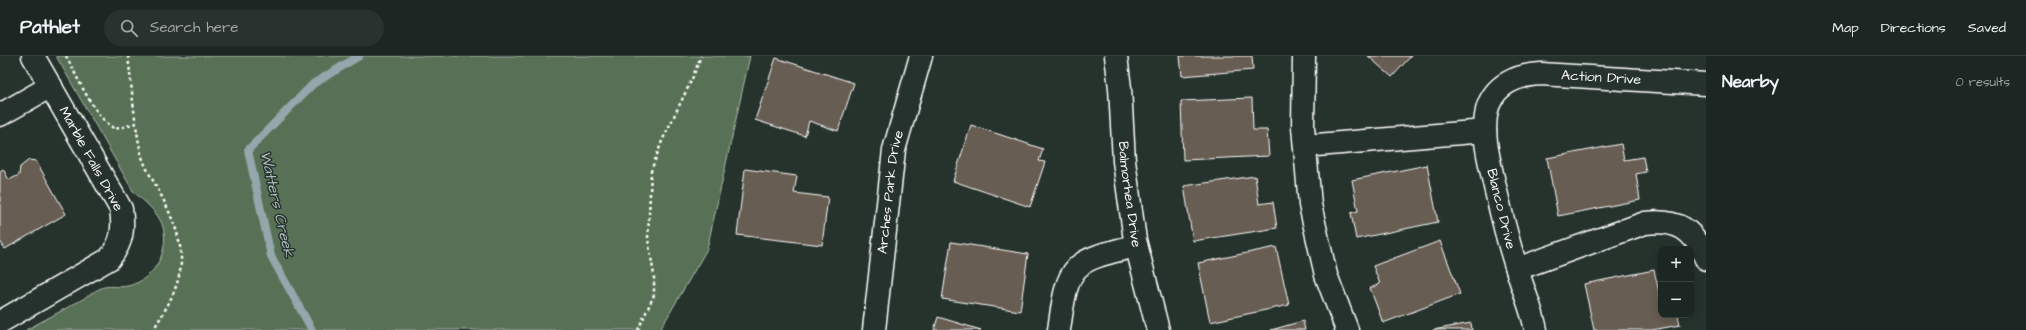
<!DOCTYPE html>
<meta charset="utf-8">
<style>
body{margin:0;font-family:"Architects Daughter",sans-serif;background:#29322f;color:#f1f3f6}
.controls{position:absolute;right:12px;bottom:12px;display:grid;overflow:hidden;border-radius:8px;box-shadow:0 2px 10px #0003}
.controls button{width:36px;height:36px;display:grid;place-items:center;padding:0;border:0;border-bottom:1px solid #3a4340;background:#1c2622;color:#f1f3f6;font:20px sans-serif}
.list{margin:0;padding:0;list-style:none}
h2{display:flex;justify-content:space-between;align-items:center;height:52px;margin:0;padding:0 16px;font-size:17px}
h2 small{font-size:13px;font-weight:400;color:#a0a5a5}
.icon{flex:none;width:22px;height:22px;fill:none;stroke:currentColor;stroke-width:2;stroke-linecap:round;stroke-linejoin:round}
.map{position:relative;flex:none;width:1706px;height:274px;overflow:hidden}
header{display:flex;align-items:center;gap:24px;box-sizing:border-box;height:56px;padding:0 20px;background:#1c2622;border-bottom:1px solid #3a4340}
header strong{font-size:19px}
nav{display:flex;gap:22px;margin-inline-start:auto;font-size:14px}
.search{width:280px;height:36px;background:#29322f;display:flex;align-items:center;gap:10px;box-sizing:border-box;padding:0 14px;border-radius:22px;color:#a0a5a5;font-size:15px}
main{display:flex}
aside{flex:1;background:#1c2622}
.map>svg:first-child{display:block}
.green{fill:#597156;stroke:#acb8aa}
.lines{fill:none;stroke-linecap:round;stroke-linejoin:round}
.stream{stroke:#95a7ac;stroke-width:8}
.building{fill:#685d53;stroke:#fff}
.minor-casing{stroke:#fff;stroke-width:25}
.path{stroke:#fff;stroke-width:2.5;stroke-dasharray:3 3;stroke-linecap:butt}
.minor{stroke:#26332d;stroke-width:22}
.labels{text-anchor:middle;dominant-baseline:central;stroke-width:3;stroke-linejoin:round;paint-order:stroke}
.street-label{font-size:14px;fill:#fff;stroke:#26332d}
.water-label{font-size:15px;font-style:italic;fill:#afbdc0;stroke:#26332d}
</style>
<header>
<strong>Pathlet</strong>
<div class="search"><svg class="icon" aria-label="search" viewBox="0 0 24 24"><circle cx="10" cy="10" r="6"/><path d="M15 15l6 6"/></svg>Search here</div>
<nav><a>Map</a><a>Directions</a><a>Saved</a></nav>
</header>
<main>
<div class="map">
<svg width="1706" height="274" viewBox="0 0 1706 274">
<rect width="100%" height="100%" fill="#26332d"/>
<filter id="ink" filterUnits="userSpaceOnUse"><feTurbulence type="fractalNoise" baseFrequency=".025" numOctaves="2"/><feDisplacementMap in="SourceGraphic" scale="8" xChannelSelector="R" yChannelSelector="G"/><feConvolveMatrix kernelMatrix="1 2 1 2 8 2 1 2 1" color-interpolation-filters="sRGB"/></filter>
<g filter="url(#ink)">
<path class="green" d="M56 0H750L707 193 660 274H26C45 264 64 253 83 243 89 239 97 233 104 231 113 229 123 233 134 228 159 219 173 185 159 162 152 151 142 144 133 135Z"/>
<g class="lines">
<polyline class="stream" points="312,274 271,200 248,94 313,28 359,0"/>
</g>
<g class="building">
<polygon points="1180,0 1252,0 1253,14 1182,20"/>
<polygon points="1368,0 1411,0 1392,21"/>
<polygon points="776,2 854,27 838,75 809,65 805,80 755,64"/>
<polygon points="1252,42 1253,74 1267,74 1269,100 1183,104 1181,45"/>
<polygon points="971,69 1043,93 1039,105 1045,106 1030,151 953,125"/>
<polygon points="1621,88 1624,104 1643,101 1646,116 1636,118 1640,144 1558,160 1547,102"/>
<polygon points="29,104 36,105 66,158 5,193 0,185 0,115 3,113 9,124 19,119 20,111"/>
<polygon points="1427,109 1438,166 1356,183 1351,157 1358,155 1352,124"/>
<polygon points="745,113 797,120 794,137 828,141 822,189 737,179"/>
<polygon points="1255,120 1259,148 1273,146 1277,172 1193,185 1184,130"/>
<polygon points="1440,185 1460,238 1383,267 1370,232 1380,228 1373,210"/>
<polygon points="951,186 1028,198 1020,255 942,243"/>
<polygon points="1276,191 1289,249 1210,266 1198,207"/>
<polygon points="1654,214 1661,245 1661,259 1678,259 1680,269 1652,274 1594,274 1584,228"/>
<polygon points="938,261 981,274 934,274"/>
<polygon points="1303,265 1305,274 1271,274"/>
<polygon points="1471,267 1472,274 1433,274"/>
</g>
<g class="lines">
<defs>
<g id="minor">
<path id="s1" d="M1116 0 1120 32 1124 105 1135 184 1158 274"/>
<polyline points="1304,0 1303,71 1310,149 1326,219 1347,274"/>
<polyline points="0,59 51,30"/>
<polyline points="1305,90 1485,75"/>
<path d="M1517 213 1645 167C1677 163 1694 173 1706 203"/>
<path d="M0 266 109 203C122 187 124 174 121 153L33 0"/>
<path id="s2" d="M874 274 894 94 921 0"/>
<path d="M1059 274C1068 207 1071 205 1136 190"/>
<path id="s3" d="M1536 274C1532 253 1523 234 1517 213 1507 184 1500 153 1493 122 1488 100 1482 76 1487 54 1494 28 1518 19 1541 18L1706 28"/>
</g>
</defs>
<use href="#minor" class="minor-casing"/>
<g class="path">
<path d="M66 0C77 20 96 65 116 73L136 67"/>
<path d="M128 0C132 32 134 66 141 97 145 113 155 127 162 141 191 198 186 222 153 274"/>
<polyline points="638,274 654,239 654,219 648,183 651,115 662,85 692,23 701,0"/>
</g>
<use href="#minor" class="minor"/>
</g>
</g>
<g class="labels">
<g class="street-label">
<text stroke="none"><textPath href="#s3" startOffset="357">Action Drive</textPath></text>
<text transform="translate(91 103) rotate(61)">Marble Falls Drive</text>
<text stroke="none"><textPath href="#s2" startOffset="139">Arches Park Drive</textPath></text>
<text stroke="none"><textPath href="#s1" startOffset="139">Balmorhea Drive</textPath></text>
<text transform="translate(1501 153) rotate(76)">Blanco Drive</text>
</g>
<g class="water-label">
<text transform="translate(277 148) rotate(77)">Watters Creek</text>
</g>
</g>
</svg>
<div class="controls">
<button>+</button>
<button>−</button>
</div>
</div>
<aside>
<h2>Nearby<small>0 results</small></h2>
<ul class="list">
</ul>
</aside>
</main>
